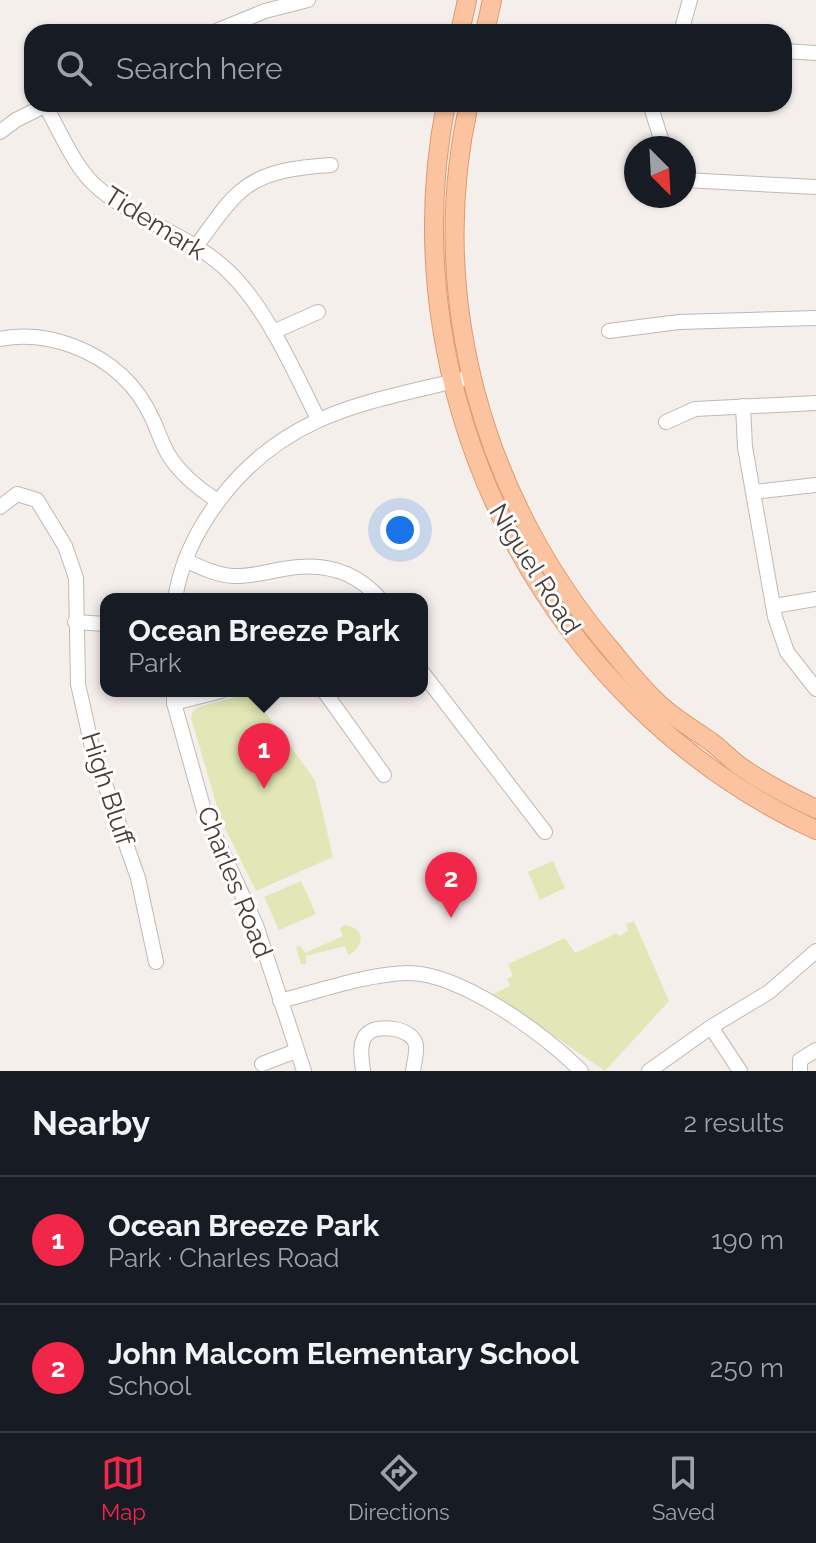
<!DOCTYPE html>
<meta charset="utf-8">
<style>
body{margin:0;font-family:Raleway,sans-serif;background:#242831;color:#f1f3f6}
.compass{position:absolute;left:624px;top:136px;width:72px;height:72px;border-radius:50%;background:#171b24;box-shadow:0 2px 6px #0004;rotate:156deg}
.you{position:absolute;left:400px;top:530px;width:28px;height:28px;margin:-20px;border:6px solid #fff;border-radius:50%;background:#1a73e8;box-shadow:0 0 0 12px #1a73e833}
.badge{display:grid;place-items:center;width:52px;height:52px;border-radius:50%;background:#f22649;color:#fff;font-size:26px;font-weight:700}
.pin{position:absolute;translate:-50% -66px;filter:drop-shadow(0 2px 4px #0008)}
.pin::after{content:'';position:absolute;top:42px;width:28px;height:24px;background:inherit;clip-path:polygon(0 0,100% 0,50% 100%)}
.popup{position:absolute;left:100px;top:593px;width:328px;height:104px;box-sizing:border-box;display:grid;place-content:center;border-radius:16px;background:#171b24;filter:drop-shadow(0 2px 6px #0005);font-size:26px;white-space:nowrap;color:#9ea1a6}
.popup b{font-size:30px;color:#f1f3f6}
.popup::after{content:'';position:absolute;left:50%;top:100%;margin-left:-16px;border:16px solid transparent;border-top-color:#171b24}
.list{margin:0;padding:0;list-style:none}
h2{display:flex;justify-content:space-between;align-items:center;height:104px;margin:0;padding:0 32px;font-size:34px}
h2 small{font-size:26px;font-weight:400;color:#9ea1a6}
.list li{display:grid;grid-template-columns:52px 1fr auto;gap:24px;align-items:center;box-sizing:border-box;height:128px;padding:0 32px;border-top:2px solid #363941}
.list b{display:block;font-size:30px;white-space:nowrap}
.list p{margin:0;font-size:26px;white-space:nowrap;color:#9ea1a6}
.list em{font-size:26px;font-style:normal;color:#9ea1a6}
.icon{flex:none;width:44px;height:44px;fill:none;stroke:currentColor;stroke-width:2;stroke-linecap:round;stroke-linejoin:round}
.map{position:relative;flex:none;width:816px;height:1071px;overflow:hidden}
.search{position:absolute;background:#171b24;box-shadow:0 2px 6px #0004;left:24px;right:24px;top:24px;height:88px;display:flex;align-items:center;gap:20px;box-sizing:border-box;padding:0 28px;border-radius:24px;color:#9ea1a6;font-size:30px}
.sheet{height:360px;background:#171b24}
nav{display:flex;justify-content:space-around;align-items:center;box-sizing:border-box;height:112px;border-top:2px solid #363941;background:#171b24;font-size:22px;color:#9ea1a6}
nav a{display:grid;justify-items:center;gap:4px}
nav .on{color:#f22649}
.map>svg:first-child{display:block}
.green{fill:#e1e7b6}
.lines{fill:none;stroke-linecap:round;stroke-linejoin:round}
.minor-casing{stroke:#c4b7b1;stroke-width:16}
.major-casing{stroke:#e0996e;stroke-width:20}
.minor{stroke:#fff;stroke-width:14}
.major{stroke:#fbc39f;stroke-width:18}
.labels{text-anchor:middle;dominant-baseline:central;stroke-width:6;stroke-linejoin:round;paint-order:stroke}
.street-label{font-size:26px;fill:#493e39;stroke:#fff}
</style>
<div class="map">
<svg width="816" height="1071" viewBox="0 0 816 1071">
<rect width="100%" height="100%" fill="#f5efec"/>
<g class="green">
<polygon points="258,691 265,712 315,780 333,857 256,891 221,820 191,718 193,711 199,707"/>
<polygon points="553,861 565,888 540,900 528,872"/>
<polygon points="301,881 316,914 279,930 264,897"/>
<polygon points="634,921 669,1001 605,1071 493,994 510,986 507,979 513,976 508,964 565,938 575,953 617,933 619,936 628,931 626,924"/>
<path d="M345 925C366 928 365 947 348 955L345 946 306 956V964H301L296 947 301 946 305 953 343 936 340 928Z"/>
</g>
<g class="lines">
<defs>
<g id="minor">
<polyline points="214,32 265,11 308,0"/>
<polyline points="681,32 690,0"/>
<polyline points="784,51 816,53"/>
<polyline points="650,104 664,148"/>
<path d="M45 105C60 131 74 167 97 187 137 222 192 235 230 273 267 309 295 373 318 419"/>
<polyline points="0,132 16,120 48,104"/>
<polyline points="684,180 816,187"/>
<path d="M197 245C211 227 224 205 241 191 265 170 301 167 331 165"/>
<polyline points="609,331 679,322 816,318"/>
<polyline points="273,332 318,312"/>
<path d="M0 339C25 334 49 337 73 346 110 360 137 384 153 420 158 431 162 444 168 454 180 474 199 489 218 501"/>
<polyline points="743,406 745,447 775,617 787,652 816,689"/>
<polyline points="666,422 695,409 816,403"/>
<polyline points="753,492 816,485"/>
<polyline points="0,507 17,494 37,500 65,546 76,578 78,684 92,747 138,878 156,962"/>
<path d="M185 560C200 567 216 575 233 576 250 577 266 572 283 569 320 562 354 569 380 599"/>
<path d="M175 599C181 561 197 529 220 499 286 413 364 403 463 379"/>
<polyline points="774,606 816,599"/>
<polyline points="75,622 106,624"/>
<polyline points="422,672 545,832"/>
<polyline points="174,691 174,703 205,814 256,925 304,1071"/>
<polyline points="324,691 384,775"/>
<polyline points="174,703 221,691"/>
<path d="M280 1001C319 991 367 974 407 973 459 972 545 1034 581 1071"/>
<polyline points="711,1027 740,1071"/>
<polyline points="262,1064 296,1051"/>
<path d="M363 1071C362 1060 358 1043 367 1034 378 1023 413 1028 416 1045 417 1053 414 1063 413 1071"/>
<polyline points="649,1071 711,1027 769,992 816,951"/>
<polyline points="800,1071 800,1060 816,1050"/>
</g>
<g id="major">
<polyline points="460,32 467,0"/>
<polyline points="485,32 492,0"/>
<path d="M446 104C388 396 545 705 816 830"/>
<path d="M469 104C425 297 484 502 612 651 626 668 640 686 656 701 673 718 695 730 714 744 725 753 735 764 747 771 768 785 793 798 816 809"/>
</g>
</defs>
<use href="#minor" class="minor-casing"/>
<use href="#major" class="major-casing"/>
<use href="#minor" class="minor"/>
<use href="#major" class="major"/>
</g>
<g class="labels">
<g class="street-label">
<text transform="translate(155 223) rotate(32)">Tidemark</text>
<text transform="translate(535 569) rotate(58)">Niguel Road</text>
<text transform="translate(108 789) rotate(72)">High Bluff</text>
<text transform="translate(235 882) rotate(68)">Charles Road</text>
</g>
</g>
</svg>
<svg class="compass" viewBox="-18 -18 36 36"><path d="M0-13l5 13h-10z" fill="#e53935"/><path d="M0 13l5-13h-10z" fill="#9ea1a6"/></svg>
<div class="you"></div>
<div class="pin badge" style="left:264px;top:789px">1</div>
<div class="popup"><b>Ocean Breeze Park</b>Park</div>
<div class="pin badge" style="left:451px;top:918px">2</div>
<div class="search"><svg class="icon" aria-label="search" viewBox="0 0 24 24"><circle cx="10" cy="10" r="6"/><path d="M15 15l6 6"/></svg>Search here</div>
</div>
<section class="sheet">
<h2>Nearby<small>2 results</small></h2>
<ul class="list">
<li><span class="badge">1</span><div><b>Ocean Breeze Park</b><p>Park · Charles Road</p></div><em>190 m</em></li>
<li><span class="badge">2</span><div><b>John Malcom Elementary School</b><p>School</p></div><em>250 m</em></li>
</ul>
</section>
<nav>
<a class="on"><svg class="icon" aria-label="map" viewBox="0 0 24 24"><path d="M3 6l6-2 6 2 6-2v14l-6 2-6-2-6 2zM9 4v14M15 6v14"/></svg>Map</a>
<a><svg class="icon" aria-label="directions" viewBox="0 0 24 24"><path d="M12 3l9 9-9 9-9-9zM9 14v-3h6M13 9l2 2-2 2"/></svg>Directions</a>
<a><svg class="icon" aria-label="saved" viewBox="0 0 24 24"><path d="M7 4h10v16l-5-4-5 4z"/></svg>Saved</a>
</nav>
